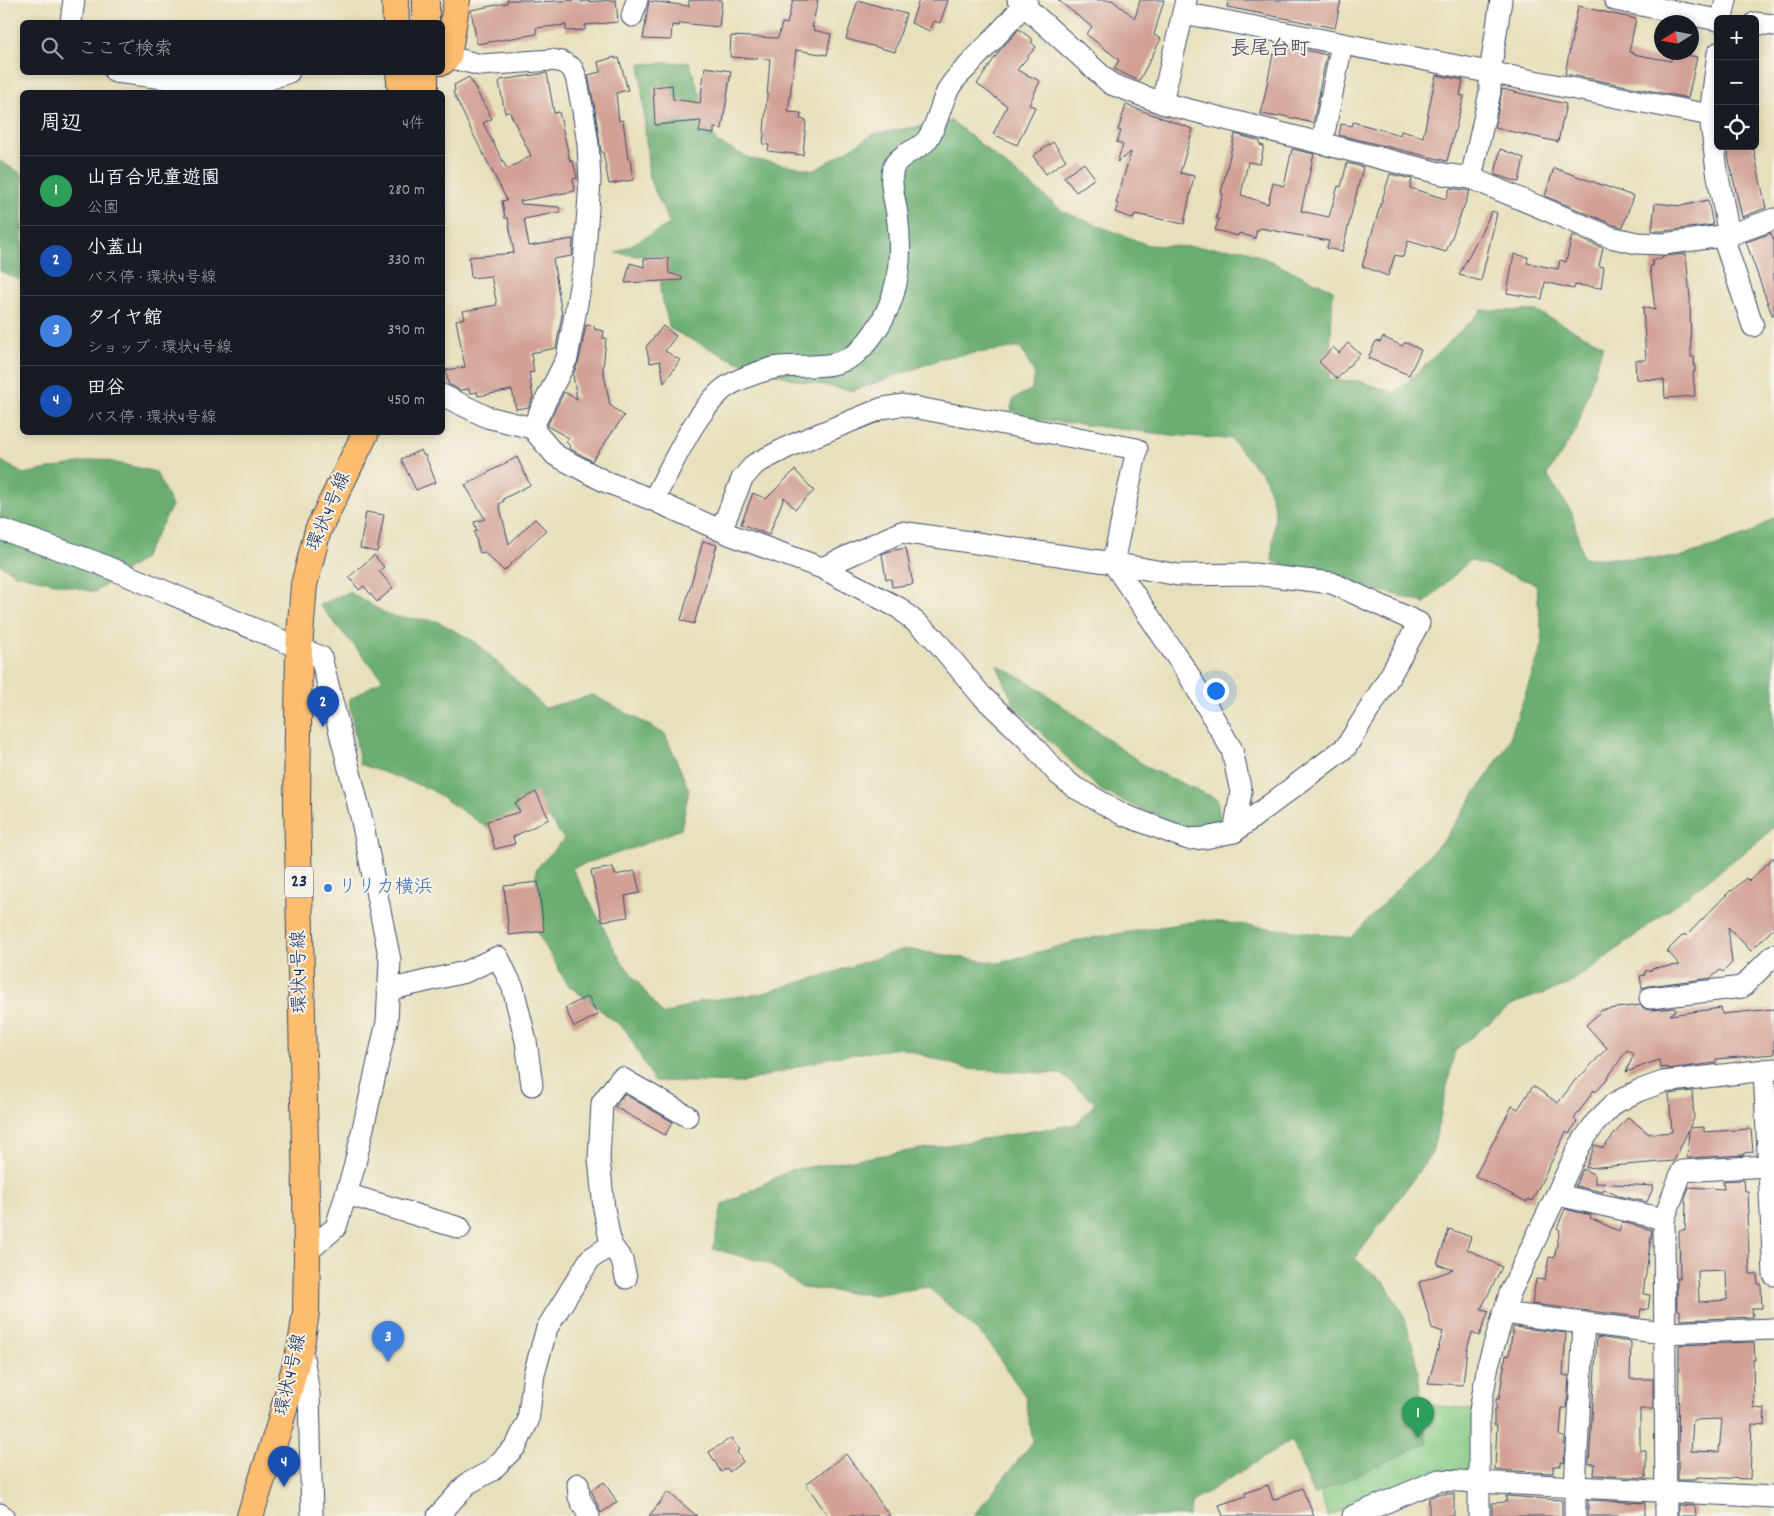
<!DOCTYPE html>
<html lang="ja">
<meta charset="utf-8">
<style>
body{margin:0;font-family:Dekko,"Klee One",sans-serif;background:#20242c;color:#f1f3f6}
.controls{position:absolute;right:15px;top:15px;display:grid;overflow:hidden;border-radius:8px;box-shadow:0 2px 8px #0003}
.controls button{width:45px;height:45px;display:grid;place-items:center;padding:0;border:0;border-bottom:1px solid #363941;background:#171b24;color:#f1f3f6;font:25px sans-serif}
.compass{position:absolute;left:1654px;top:15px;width:45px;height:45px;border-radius:50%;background:#171b24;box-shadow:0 2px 8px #0003;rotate:259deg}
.you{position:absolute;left:1215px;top:690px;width:18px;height:18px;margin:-12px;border:4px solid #fff;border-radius:50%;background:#1a73e8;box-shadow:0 0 0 8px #1a73e833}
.badge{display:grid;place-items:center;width:32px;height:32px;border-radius:50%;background:#1a73e8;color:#fff;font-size:16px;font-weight:700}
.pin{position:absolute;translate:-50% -41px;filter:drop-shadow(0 1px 2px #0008)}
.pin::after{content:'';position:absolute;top:26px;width:18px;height:15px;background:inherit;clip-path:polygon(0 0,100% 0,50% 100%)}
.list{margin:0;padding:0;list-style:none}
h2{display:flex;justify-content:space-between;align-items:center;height:65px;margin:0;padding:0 20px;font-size:21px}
h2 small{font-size:16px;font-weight:400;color:#9ea1a6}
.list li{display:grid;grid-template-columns:32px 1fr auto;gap:15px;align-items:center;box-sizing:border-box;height:70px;padding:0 20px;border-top:1px solid #363941}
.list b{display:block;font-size:19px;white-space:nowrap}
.list p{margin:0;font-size:16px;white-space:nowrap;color:#9ea1a6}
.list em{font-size:16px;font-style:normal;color:#9ea1a6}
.icon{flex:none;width:28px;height:28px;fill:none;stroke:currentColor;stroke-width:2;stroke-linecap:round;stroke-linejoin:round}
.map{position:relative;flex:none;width:1774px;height:1516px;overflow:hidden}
.search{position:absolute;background:#171b24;box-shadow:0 2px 8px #0003;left:20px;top:20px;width:425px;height:55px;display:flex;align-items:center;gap:12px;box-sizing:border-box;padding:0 18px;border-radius:8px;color:#9ea1a6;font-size:19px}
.panel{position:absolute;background:#171b24;box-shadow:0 2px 8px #0003;left:20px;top:90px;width:425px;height:345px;border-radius:8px}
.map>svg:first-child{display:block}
.green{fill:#84ca85;stroke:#507c72}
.forest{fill:#6bae72;stroke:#436e68}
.building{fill:#d2a095;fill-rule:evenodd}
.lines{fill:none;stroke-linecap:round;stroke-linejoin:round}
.minor-casing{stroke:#3a4a6c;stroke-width:23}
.major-casing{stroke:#3a4a6c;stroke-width:28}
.minor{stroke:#fff;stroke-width:21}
.major{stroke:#fcbd6f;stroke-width:26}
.shop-dot{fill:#3f7fe0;stroke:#f7f3e8;stroke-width:2}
.labels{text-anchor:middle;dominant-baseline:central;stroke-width:4;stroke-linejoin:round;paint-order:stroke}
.shield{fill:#f7f3e8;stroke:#5d6a87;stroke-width:1}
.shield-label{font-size:18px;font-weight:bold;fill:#1b2f5e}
.street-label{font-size:19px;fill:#1b2f5e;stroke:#f7f3e8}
.shop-label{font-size:19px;fill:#366cbe;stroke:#f7f3e8;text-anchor:start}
.neighbourhood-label{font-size:20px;font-weight:bold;fill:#5b5771;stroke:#f7f3e8}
</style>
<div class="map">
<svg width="1774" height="1516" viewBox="0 0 1774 1516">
<rect width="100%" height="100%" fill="#f7f3e8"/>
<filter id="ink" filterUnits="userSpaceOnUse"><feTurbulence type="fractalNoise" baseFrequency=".02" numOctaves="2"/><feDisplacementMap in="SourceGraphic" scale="10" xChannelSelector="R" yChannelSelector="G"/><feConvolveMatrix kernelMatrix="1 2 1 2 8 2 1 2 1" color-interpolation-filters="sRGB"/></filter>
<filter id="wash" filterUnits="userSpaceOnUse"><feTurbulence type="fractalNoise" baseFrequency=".0096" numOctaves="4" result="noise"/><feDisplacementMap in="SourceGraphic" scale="20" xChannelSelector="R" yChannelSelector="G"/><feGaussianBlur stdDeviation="1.12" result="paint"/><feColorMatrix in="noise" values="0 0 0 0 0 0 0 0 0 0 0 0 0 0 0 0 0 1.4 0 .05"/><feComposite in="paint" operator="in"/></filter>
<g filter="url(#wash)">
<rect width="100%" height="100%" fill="#e7e0bc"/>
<polygon class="green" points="1407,1402 1474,1410 1473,1467 1467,1472 1438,1470 1328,1516 1314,1478"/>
<g class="forest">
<polygon points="689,62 716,142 752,159 815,170 874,134 952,121 1064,212 1148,245 1244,249 1333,290 1329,380 1359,381 1395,393 1437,354 1482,310 1536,311 1603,345 1576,431 1547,475 1572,513 1583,558 1677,558 1749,534 1774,517 1774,826 1764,837 1595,966 1567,985 1513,1004 1455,1050 1432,1153 1355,1259 1385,1283 1404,1316 1416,1356 1427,1443 1313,1495 1292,1440 1192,1502 1188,1516 973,1516 1033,1442 1025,1396 986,1339 928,1287 874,1295 802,1288 768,1263 713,1249 722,1205 791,1170 1077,1124 1095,1103 1061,1074 968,1069 900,1048 832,1057 741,1083 654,1081 626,1030 568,985 538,934 536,869 564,839 540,804 489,829 430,789 360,764 349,700 383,679 319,605 349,592 390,616 437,621 477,643 545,708 593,695 665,734 689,790 681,829 639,846 572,868 620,959 663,1015 701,1001 760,994 831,973 904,949 999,963 1085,939 1204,920 1351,938 1446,837 1507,746 1543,643 1536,584 1470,560 1425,603 1272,561 1275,509 1266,479 1231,439 1171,435 1026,418 1011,410 1013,399 1031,390 1035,375 1020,347 947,357 853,391 796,380 735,361 670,329 660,290 665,256 637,256 616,253 670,224 649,178 640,64"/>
<polygon points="0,161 22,174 22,281 0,271"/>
<polygon points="99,459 156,472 172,506 143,559 95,592 15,574 0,564 0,460 23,474"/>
<polygon points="997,665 1032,684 1148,768 1217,799 1220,820 1192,829 1149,813 1100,790 1015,707"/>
</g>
<g id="blocks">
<g class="building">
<polygon points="507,0 531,0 532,2 581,0 581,2 616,0 618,22 585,25 585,30 566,31 566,25 536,28 537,34 477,44 471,10 507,3"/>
<polygon points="689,0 722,0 719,27 680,23 679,26 672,25 671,40 643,39 649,1 689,6"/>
<polygon points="793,0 818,0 812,27 814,27 813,30 831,34 827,55 796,50 788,112 801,113 800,119 806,120 803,155 768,151 769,145 763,144 770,59 730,57 731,36 778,38 782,23 787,24"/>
<polygon points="858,0 906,14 895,52 846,39"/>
<polygon points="919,0 948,0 940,23 934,21 930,31 911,23"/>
<polygon points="1058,0 1112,0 1135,18 1140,0 1164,0 1154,35 1161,39 1139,81 1114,69 1119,60 1086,34 1092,27"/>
<polygon points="1228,0 1341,0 1335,28 1227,7"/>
<polygon points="1578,6 1636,19 1629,52 1633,53 1633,54 1671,61 1673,52 1697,57 1688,98 1565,74"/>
<polygon points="1019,29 1033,40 1031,42 1036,47 1017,70 1040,81 1029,105 1035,107 1017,145 993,134 1007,106 977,84 1000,50"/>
<polygon points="1282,45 1327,55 1319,91 1320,91 1313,123 1279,115 1278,117 1261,114 1273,54 1276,55 1277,48 1281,48"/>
<polygon points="615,57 615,59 619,58 628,90 616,93 619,121 623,120 628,159 630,159 633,180 609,184 603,152 601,152 595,109 588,75 600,72 598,62"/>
<polygon points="705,67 731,71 722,129 714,128 714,134 699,132 701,121 655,125 653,87 672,85 673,99 700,103"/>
<polygon points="547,73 554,113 559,112 570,161 573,161 577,178 573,179 575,191 520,201 521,204 559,207 560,212 524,219 529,246 573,239 572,256 553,259 562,315 556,348 531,353 534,372 529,373 533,397 529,407 516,409 512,390 478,396 477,392 470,393 469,389 460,390 448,384 446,370 465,367 456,320 465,318 463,311 497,305 491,276 471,278 469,257 514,253 508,218 505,218 502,201 507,200 472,132 453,92 455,91 454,85 469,77 492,119 483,123 507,169 531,156 509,111 505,113 499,82 501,80"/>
<polygon points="1436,75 1463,80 1460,95 1464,96 1447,161 1339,135 1341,124 1352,126 1353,122 1400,135 1401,131 1423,137"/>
<polygon points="1502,89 1566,104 1558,142 1495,128"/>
<polygon points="1126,105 1193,129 1180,173 1194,176 1184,224 1135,214 1133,219 1115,212 1118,204 1116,203 1131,152 1117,162 1123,145 1117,142 1121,131 1118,130"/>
<polygon points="1235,134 1260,141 1260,145 1264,146 1260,164 1248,162 1241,195 1268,204 1273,183 1284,186 1292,149 1314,154 1301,211 1329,217 1338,186 1341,187 1347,163 1363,167 1342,252 1327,248 1329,241 1260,228 1259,230 1257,230 1255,238 1239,233 1238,236 1215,230 1219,219 1216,218 1223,194 1221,193"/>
<polygon points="1053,142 1066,160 1046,174 1033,156"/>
<polygon points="1729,146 1753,146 1766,208 1742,217 1730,165 1727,148"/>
<polygon points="1500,149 1524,158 1519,182 1495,175"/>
<polygon points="1084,163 1095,178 1076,192 1064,177"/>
<polygon points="1554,168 1633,196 1623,227 1614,225 1545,196"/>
<polygon points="1390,174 1412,179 1410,188 1446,199 1450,188 1470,191 1446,252 1408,241 1403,257 1395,255 1388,276 1362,266"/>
<polygon points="1708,200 1713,225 1663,231 1652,231 1655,203 1681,206"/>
<polygon points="1492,211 1497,213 1481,281 1459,275"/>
<polygon points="1771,233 1774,241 1774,315 1772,315 1746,242"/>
<polygon points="1572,235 1603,248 1599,266 1604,267 1601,288 1575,285 1574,289 1545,282 1542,299 1507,293 1514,254 1528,257 1527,263 1558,269 1560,260 1566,262"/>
<polygon points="1686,254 1690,298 1691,357 1694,357 1695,372 1693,372 1695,396 1665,398 1664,380 1636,379 1635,360 1646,360 1643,307 1655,310 1650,266 1653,266 1652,260 1662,259 1662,256"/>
<polygon points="668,258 669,273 682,277 682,280 625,283 630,263 644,267 644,259"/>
<polygon points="586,325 595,326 594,329 604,331 603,338 606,338 603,369 610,405 624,416 592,461 569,448 570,446 566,442 569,438 547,426 564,392 577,399 573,375 579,360"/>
<polygon points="663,326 676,336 665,351 680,360 664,383 660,361 650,363 646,347"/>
<polygon points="1383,337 1402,346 1404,343 1407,343 1421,350 1409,375 1368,358 1376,341 1380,342"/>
<polygon points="1348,343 1360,354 1337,379 1319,362 1333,347 1339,353"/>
<polygon points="421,450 423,455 425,455 436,482 416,490 401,459"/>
<polygon points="517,457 530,485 503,499 504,501 499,504 509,544 535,519 546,530 504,571 484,552 480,553 474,532 477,531 474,522 485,519 465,485"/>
<polygon points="795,470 814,491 795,509 784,497 769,535 741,524 753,493 766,499"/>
<polygon points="366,512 384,515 377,552 360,548"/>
<polygon points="703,541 717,545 694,624 681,620"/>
<polygon points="906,548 913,584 892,587 891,579 886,579 882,554 890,551"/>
<polygon points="374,555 384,567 379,571 393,588 377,602 364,586 359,590 349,577"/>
<polygon points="536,792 549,819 513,837 515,844 495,849 487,821 520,812 515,803"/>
<polygon points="1774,857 1774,928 1751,951 1728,927 1732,963 1723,972 1720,970 1711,978 1649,986 1642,988 1640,976 1645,975 1645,971 1652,970 1652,968 1680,965 1667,951 1684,934 1686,936 1731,890 1732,891 1746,878 1749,881"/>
<polygon points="613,867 615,875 635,871 640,893 625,896 628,917 602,921 591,871"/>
<polygon points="538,882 544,931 509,935 504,886"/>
<polygon points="588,996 598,1015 574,1027 565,1008"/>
<polygon points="1640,1005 1645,1009 1651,1010 1675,1008 1676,1010 1670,1015 1721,1008 1722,1014 1774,1009 1774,1054 1716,1059 1716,1063 1668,1069 1668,1067 1660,1068 1659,1060 1626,1072 1634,1054 1627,1050 1604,1083 1596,1092 1594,1090 1574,1119 1577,1122 1569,1134 1566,1132 1532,1201 1528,1199 1527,1202 1475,1176 1512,1106 1518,1109 1533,1086 1558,1103 1576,1079 1577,1080 1607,1048 1586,1025 1602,1010"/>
<polygon points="1692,1091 1694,1118 1689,1128 1704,1127 1704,1132 1751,1129 1753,1152 1744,1153 1744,1155 1687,1158 1689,1129 1674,1161 1586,1168 1595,1145 1603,1148 1628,1117 1649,1134 1672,1132 1669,1094"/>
<polygon points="624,1094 673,1122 665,1135 615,1107"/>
<polygon points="1583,1169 1595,1175 1595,1183 1654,1186 1647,1202 1618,1196 1604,1189 1603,1192 1575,1186"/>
<path d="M1744 1180 1745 1191H1748L1749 1214H1747L1750 1274H1757L1758 1284H1761L1762 1308H1752L1753 1317 1680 1320V1310H1677V1278H1680L1679 1230H1685L1686 1203H1685V1199L1689 1187 1724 1189 1723 1181ZM1726 1270 1727 1300 1699 1302 1698 1271Z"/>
<polygon points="1565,1209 1591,1215 1590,1218 1619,1231 1622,1222 1652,1230 1643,1294 1650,1295 1648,1310 1641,1309 1640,1317 1532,1304 1536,1279 1545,1280 1549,1257 1554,1258 1560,1230 1557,1228"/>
<polygon points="1449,1229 1471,1237 1467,1249 1502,1267 1481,1309 1489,1311 1479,1336 1472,1333 1467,1349 1463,1385 1428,1383 1443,1332 1432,1328 1419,1282 1453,1270 1437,1264"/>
<polygon points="1513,1327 1566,1333 1563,1375 1569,1376 1567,1408 1562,1408 1560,1436 1565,1437 1564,1463 1561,1462 1561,1466 1553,1466 1553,1473 1495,1470 1497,1425 1494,1425 1494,1410 1496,1410 1496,1399 1499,1399 1506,1355 1509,1356"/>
<polygon points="1597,1337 1631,1342 1630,1379 1653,1379 1653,1409 1640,1409 1640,1450 1646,1450 1646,1478 1594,1475 1595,1464 1589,1464"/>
<path d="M1754 1342 1755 1360H1753L1754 1408 1765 1409 1764 1425 1752 1424 1750 1479 1697 1477V1479L1694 1480H1678L1679 1345ZM1722 1419 1719 1452 1691 1451 1693 1420Z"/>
<polygon points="731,1438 739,1450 737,1452 743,1462 729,1472 727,1468 721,1472 709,1452"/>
<polygon points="846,1454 890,1516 828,1516 806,1484"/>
<polygon points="604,1482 617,1502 601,1513 591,1490"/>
<polygon points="1268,1485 1273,1500 1302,1488 1314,1516 1223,1516 1219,1505 1246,1496 1245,1493"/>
<polygon points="668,1492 697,1516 649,1516"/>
<polygon points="1438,1494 1454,1494 1454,1516 1429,1516 1429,1498"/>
<polygon points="1506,1496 1562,1500 1562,1516 1492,1516 1492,1503 1506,1502"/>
<polygon points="1588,1500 1645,1503 1645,1516 1588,1516"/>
<polygon points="1678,1505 1695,1506 1696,1516 1678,1516"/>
</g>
</g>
</g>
<g filter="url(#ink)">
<use href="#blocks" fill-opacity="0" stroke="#3a4a6c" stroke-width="1"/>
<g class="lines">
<defs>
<g id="minor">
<polyline points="1018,0 1111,84 1162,103 1443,174 1471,178 1610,237 1637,243 1664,244 1729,235 1774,219"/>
<polyline points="1615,0 1718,20"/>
<polyline points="1183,13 1710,115"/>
<polyline points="632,16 637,0"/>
<polyline points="1722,19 1726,0"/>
<polyline points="71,22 74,0"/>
<polyline points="1755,23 1774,25"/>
<polyline points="1718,53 1710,115 1717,171 1729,235 1726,246 1753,326"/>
<polyline points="448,57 481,65 552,60 562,62 572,68 576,77 583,111 588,144 590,181 584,265 567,358 532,428"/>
<polyline points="115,72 205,83 252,85 289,72"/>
<polyline points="1162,103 1186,0"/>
<polyline points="1322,143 1342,44"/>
<polyline points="1471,178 1490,92 1490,73 1501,0"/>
<polyline points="442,395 487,417 532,428 555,455 604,481 653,500 731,535 822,568 899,608 934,638 981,695 1028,740 1058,774 1074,787 1124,815 1188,839 1205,838 1234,832 1346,747 1391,674 1419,623 1332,583 1253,574 1178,575 1113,563 901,532 822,568"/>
<path d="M653 500C673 465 691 419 721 391 732 381 764 369 780 367 808 364 840 372 862 348 898 308 904 265 897 214 895 200 889 182 893 169 897 154 918 151 927 140 938 124 940 104 949 88 954 79 962 72 969 65 988 44 1010 23 1027 0"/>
<polyline points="0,529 93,561 321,657 361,816 390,960 387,1022 354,1168 336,1227 307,1252"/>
<polyline points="721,530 742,479 755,464 790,446 883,408 902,405 1137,449 1113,563 1187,672 1232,750 1241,792 1234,832"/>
<polyline points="388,990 465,972 498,957 513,988 526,1041 532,1085"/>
<polyline points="1650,998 1742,987 1774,955"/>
<polyline points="1764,1070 1774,1275"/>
<polyline points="346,1194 460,1228"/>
<polyline points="1558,1195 1664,1219"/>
<polyline points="626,1278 622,1260 611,1245 604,1209 599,1159 602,1103 621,1078 687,1116"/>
<polyline points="1503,1313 1664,1333 1774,1329"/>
<polyline points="302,1350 309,1394 312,1516"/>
<polyline points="578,1484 579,1497 589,1516"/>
<polyline points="0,1514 3,1516"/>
<polyline points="438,1516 467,1484 491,1471 516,1446 528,1421 534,1374 547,1328 590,1259 611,1245"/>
<polyline points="1353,1516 1439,1480 1774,1497"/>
<polyline points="1479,1516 1479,1416 1488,1365 1510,1293 1580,1145 1596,1122 1615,1103 1638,1091 1663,1082 1774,1069"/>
<polyline points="1575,1516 1575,1487 1584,1323"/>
<polyline points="1666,1516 1664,1219 1682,1171 1768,1166"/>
</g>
<g id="major">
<polyline points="395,0 396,22"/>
<polyline points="426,22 426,0"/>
<polyline points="442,62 448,57 457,0"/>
<polyline points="399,72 401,92"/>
<polyline points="425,92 425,72"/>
<polyline points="250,1516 279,1427 301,1345 306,1312 307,1252 305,1144 297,805 299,648 304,585 318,530 366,432"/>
</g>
</defs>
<use href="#minor" class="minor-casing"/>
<use href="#major" class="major-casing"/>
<use href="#minor" class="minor"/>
<use href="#major" class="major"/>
</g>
</g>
<circle class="shop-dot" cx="328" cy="888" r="5"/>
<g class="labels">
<rect class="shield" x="285" y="866.5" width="28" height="31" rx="4"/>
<g class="shield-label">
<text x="299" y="882">23</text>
</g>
<g class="street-label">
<text transform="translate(330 512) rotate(-67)">環状4号線</text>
<text transform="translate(301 972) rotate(-91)">環状4号線</text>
<text transform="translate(292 1375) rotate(-77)">環状4号線</text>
</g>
<g class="shop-label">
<text x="338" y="888">リリカ横浜</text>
</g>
<g class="neighbourhood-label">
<text x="1270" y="50">長尾台町</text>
</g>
</g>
</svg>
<div class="controls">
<button>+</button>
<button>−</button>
<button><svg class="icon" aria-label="locate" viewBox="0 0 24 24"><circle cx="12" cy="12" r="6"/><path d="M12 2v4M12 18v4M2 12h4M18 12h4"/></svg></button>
</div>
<svg class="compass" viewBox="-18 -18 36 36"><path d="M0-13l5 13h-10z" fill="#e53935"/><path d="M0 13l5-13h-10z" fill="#9ea1a6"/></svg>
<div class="you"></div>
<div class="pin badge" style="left:1418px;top:1438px;background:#2e9e5b">1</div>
<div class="pin badge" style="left:323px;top:727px;background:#1a4fb4">2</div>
<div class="pin badge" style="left:388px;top:1362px;background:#3f7fe0">3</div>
<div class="pin badge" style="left:284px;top:1487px;background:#1a4fb4">4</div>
<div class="search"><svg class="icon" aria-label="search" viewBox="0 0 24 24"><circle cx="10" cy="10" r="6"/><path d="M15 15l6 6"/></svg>ここで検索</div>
<section class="panel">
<h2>周辺<small>4件</small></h2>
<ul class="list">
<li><span class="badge" style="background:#2e9e5b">1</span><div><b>山百合児童遊園</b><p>公園</p></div><em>280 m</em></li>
<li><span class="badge" style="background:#1a4fb4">2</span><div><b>小蓋山</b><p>バス停 · 環状4号線</p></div><em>330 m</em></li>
<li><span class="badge" style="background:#3f7fe0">3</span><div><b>タイヤ館</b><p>ショップ · 環状4号線</p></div><em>390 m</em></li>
<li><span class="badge" style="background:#1a4fb4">4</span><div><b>田谷</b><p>バス停 · 環状4号線</p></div><em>450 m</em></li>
</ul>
</section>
</div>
